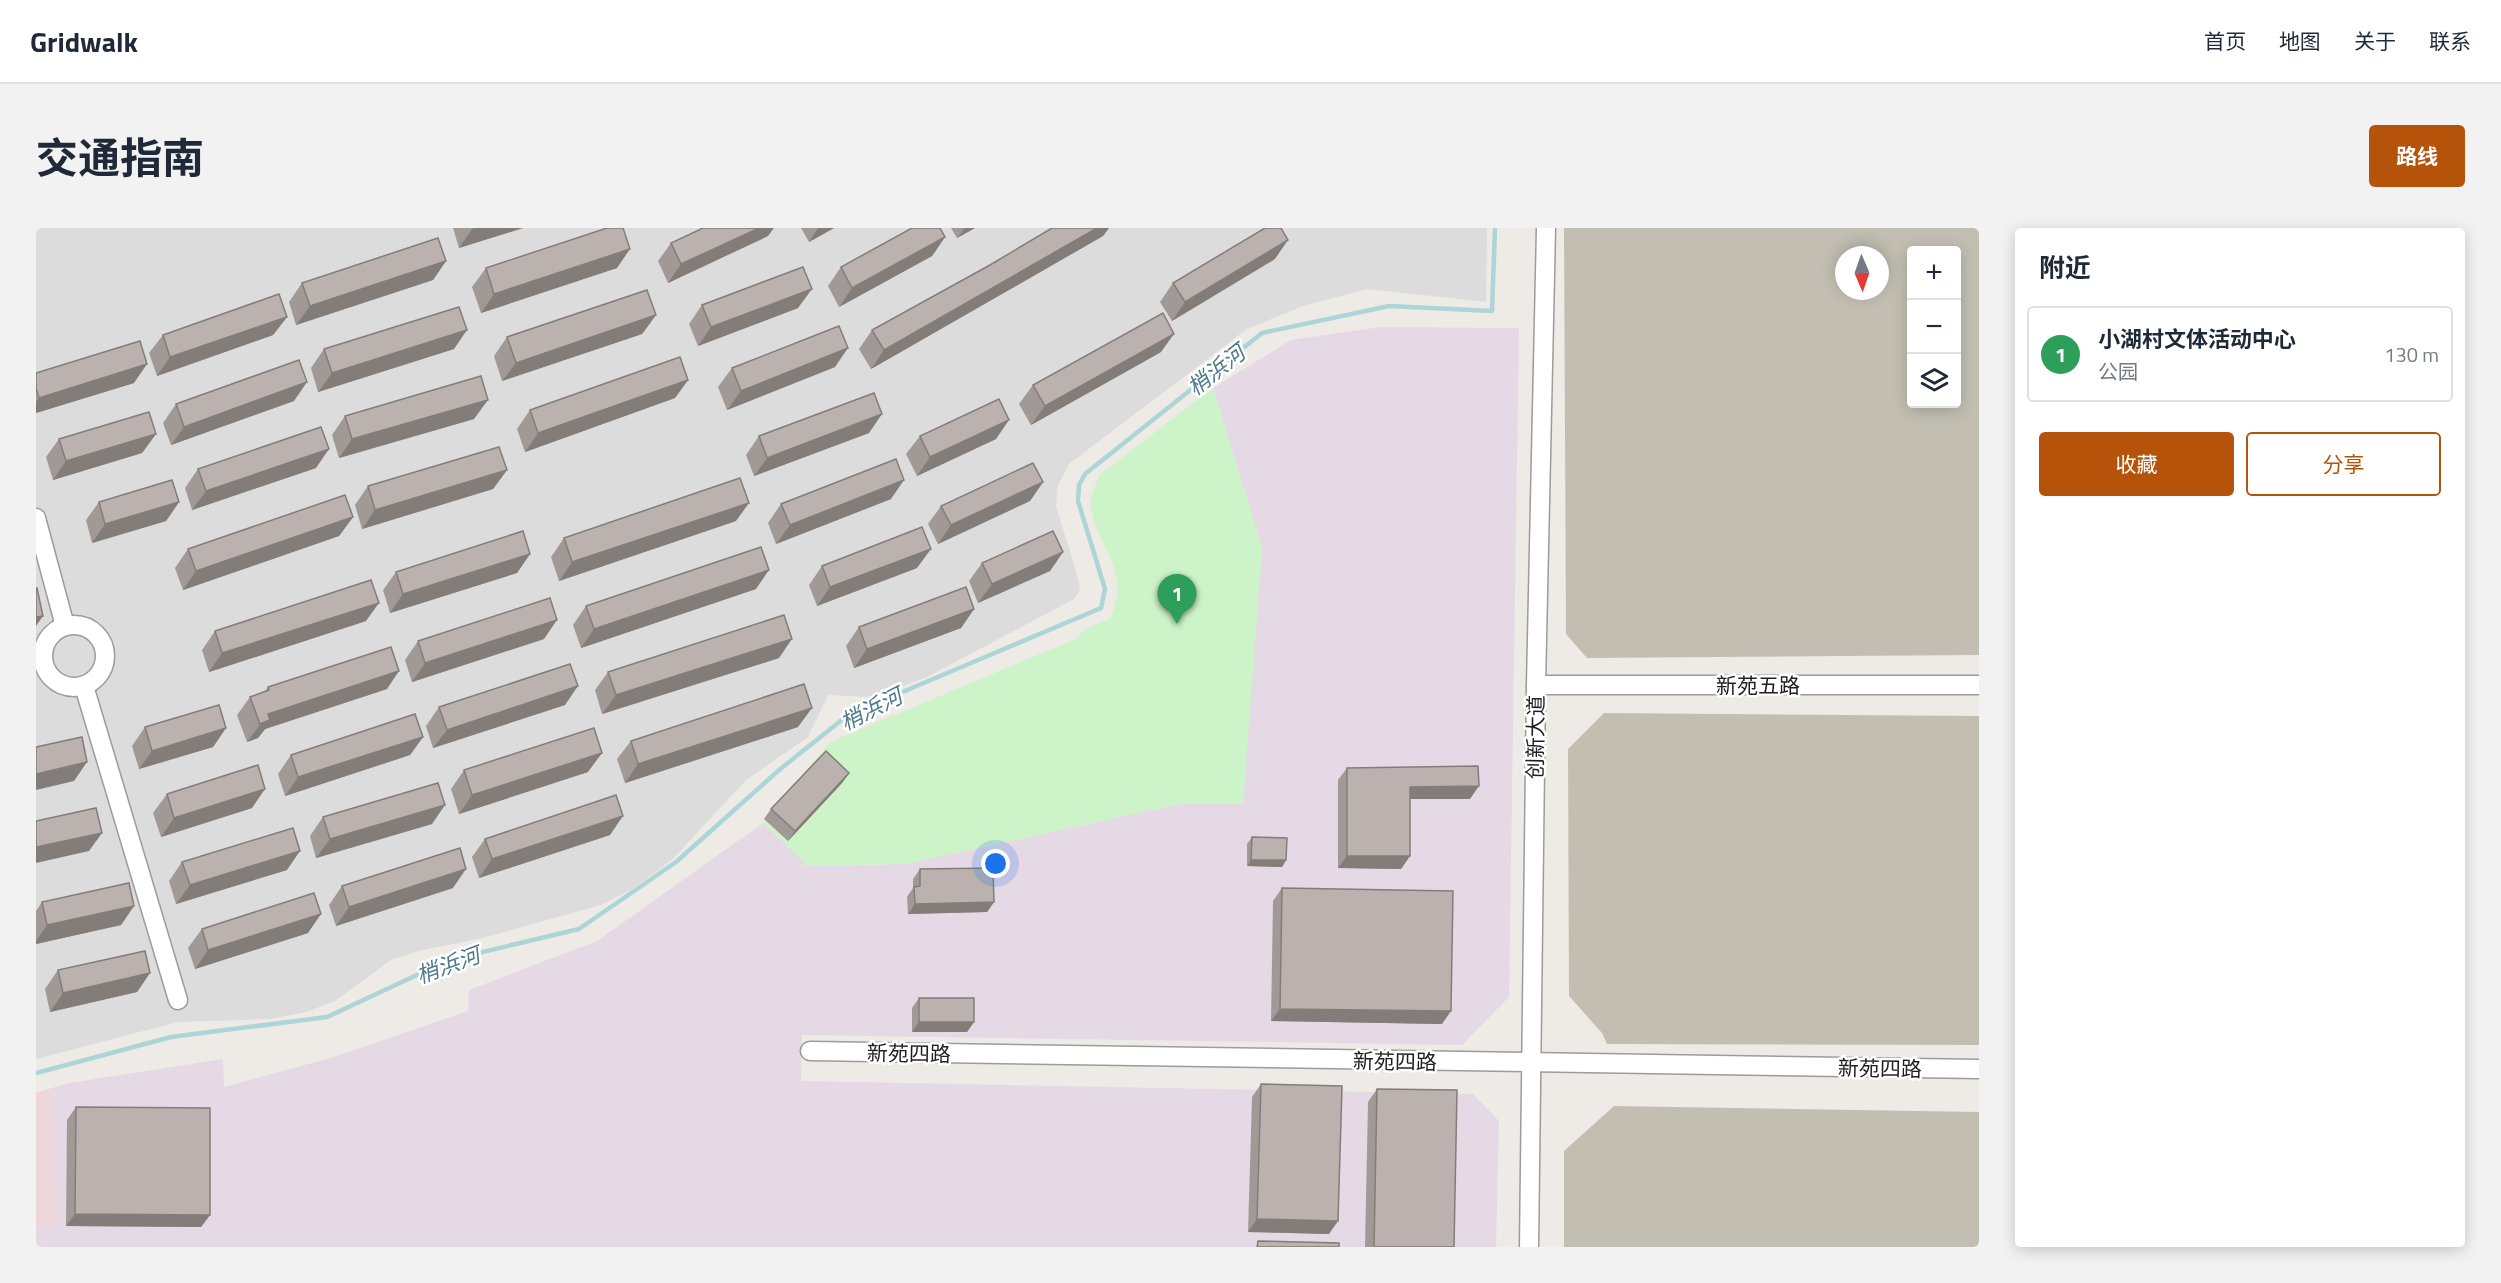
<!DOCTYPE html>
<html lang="zh">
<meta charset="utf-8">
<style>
body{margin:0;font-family:"Titillium Web","Noto Sans SC",sans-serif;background:#f2f2f3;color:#1f2937}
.controls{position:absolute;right:18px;top:18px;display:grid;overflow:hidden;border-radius:6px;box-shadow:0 3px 15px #0003}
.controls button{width:54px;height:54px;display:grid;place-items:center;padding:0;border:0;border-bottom:2px solid #e0e1e3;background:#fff;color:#1f2937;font:30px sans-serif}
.compass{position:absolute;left:1799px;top:18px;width:54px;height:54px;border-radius:50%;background:#fff;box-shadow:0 3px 15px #0003;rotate:178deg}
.you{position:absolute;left:960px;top:636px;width:21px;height:21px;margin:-15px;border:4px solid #fff;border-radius:50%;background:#1a73e8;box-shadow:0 0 0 9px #1a73e833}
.badge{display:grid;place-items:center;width:39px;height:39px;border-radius:50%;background:#b45309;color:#fff;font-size:20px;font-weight:700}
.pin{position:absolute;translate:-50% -50px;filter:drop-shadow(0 2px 3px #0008)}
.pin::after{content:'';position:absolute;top:32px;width:21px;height:18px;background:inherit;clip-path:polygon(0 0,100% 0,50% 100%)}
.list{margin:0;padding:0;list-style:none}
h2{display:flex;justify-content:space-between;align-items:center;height:78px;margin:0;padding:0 24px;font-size:26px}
h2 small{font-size:20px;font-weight:400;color:#747a83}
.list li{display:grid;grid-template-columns:39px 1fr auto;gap:18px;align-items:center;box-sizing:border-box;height:96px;margin:0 12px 12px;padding:0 12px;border:2px solid #e0e1e3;border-radius:6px}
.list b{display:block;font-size:22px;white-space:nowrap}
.list p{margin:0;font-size:20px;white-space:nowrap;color:#747a83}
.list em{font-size:20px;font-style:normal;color:#747a83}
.actions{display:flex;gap:12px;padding:18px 24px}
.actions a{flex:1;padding:14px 0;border:2px solid #b45309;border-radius:6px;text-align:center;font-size:21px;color:#b45309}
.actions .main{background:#b45309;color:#fff}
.icon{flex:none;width:33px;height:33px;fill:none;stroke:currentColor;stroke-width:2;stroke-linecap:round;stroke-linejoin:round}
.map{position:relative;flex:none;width:1943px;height:1019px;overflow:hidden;border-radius:6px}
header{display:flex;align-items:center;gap:36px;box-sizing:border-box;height:84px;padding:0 30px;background:#fff;border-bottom:2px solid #e0e1e3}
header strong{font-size:28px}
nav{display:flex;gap:33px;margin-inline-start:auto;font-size:21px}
.intro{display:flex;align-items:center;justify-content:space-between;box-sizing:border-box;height:144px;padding:0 36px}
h1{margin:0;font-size:42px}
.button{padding:15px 27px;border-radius:6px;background:#b45309;color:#fff;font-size:21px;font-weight:700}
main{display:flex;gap:36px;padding:0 36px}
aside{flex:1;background:#fff;border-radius:6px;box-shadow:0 3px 15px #0003}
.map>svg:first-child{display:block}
.residential{fill:#dddcdc}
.commercial{fill:#edd7da}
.industrial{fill:#e6d9e6}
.construction{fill:#c2bfb2;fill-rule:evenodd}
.park{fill:#cdf3c8}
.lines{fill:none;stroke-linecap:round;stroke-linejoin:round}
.stream{stroke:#acd5d7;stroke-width:4.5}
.minor-casing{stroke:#9c9c9c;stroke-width:21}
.minor{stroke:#fff;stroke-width:18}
.wall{fill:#a19996}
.shaded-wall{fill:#837d7a}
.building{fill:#bbb2af;stroke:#837d7a;stroke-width:1.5}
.labels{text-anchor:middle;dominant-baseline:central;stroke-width:5;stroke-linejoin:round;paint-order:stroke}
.street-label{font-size:21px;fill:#1f1f1f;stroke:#fff}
.water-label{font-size:22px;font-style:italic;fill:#4c798d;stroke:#fff}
</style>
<header>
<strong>Gridwalk</strong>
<nav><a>首页</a><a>地图</a><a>关于</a><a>联系</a></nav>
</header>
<div class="intro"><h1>交通指南</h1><a class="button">路线</a></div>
<main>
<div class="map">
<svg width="1943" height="1019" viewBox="0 0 1943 1019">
<rect width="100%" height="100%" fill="#eeeae6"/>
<polygon class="residential" points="0,0 1451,0 1450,74 1331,61 1267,78 1211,101 1033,236 1022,257 1020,278 1042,350 1044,362 1038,371 889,450 834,469 792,467 772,509 710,552 636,632 596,661 565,677 447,710 382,723 355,732 299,773 270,784 235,791 142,794 0,831"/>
<polygon class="commercial" points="16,860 22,998 0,1002 0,865"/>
<polygon class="industrial" points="1345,99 1483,100 1473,769 1426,817 766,807 765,853 1437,866 1463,893 1460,1019 0,1019 0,1002 22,998 16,860 33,855 187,831 188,859 298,829 432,783 433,762 561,713 727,595 767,633 767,638 869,636 1143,576 1206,576 1226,320 1177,160 1255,112"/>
<g class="construction">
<path d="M1528 0H1943V427L1551 430 1530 406ZM1920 22V176H1876V22ZM1808 27H1844V63H1808Z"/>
<polygon points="1568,485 1943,488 1943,817 1571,816 1566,805 1533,768 1532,521"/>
<polygon points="1578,878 1943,884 1943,1019 1528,1019 1528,923"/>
</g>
<path class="park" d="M1177 160 1226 320 1207 576H1143L869 636 767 638V633L727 595 794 514 1040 411 1050 400 1074 391C1095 342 1064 324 1055 281 1053 269 1060 257 1064 246Z"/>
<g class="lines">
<polyline class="stream" points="0,845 135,809 291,789 413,732 543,701 640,634 743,542 812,487 1065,380 1069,361 1042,273 1043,257 1049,246 1226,105 1353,78 1456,83 1459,0"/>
<defs>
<g id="minor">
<polyline points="0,290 29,398"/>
<circle cx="38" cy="428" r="31"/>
<polyline points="1500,457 1943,457"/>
<polyline points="48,458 142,772"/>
<polyline points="774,823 1943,841"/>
<polyline points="1493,1019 1500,457 1510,0"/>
</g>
</defs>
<use href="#minor" class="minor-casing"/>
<use href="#minor" class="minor"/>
</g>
<g class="wall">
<polygon points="417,0 487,0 423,20"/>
<polygon points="765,0 798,0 773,14"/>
<polygon points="915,0 939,0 921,10"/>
<polygon points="1016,0 1073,0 1067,8 835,141 823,121 836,102 954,37"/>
<polygon points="732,8 632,55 622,33 635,15"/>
<polygon points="909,9 896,28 803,79 792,58 805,39"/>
<polygon points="1239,31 1136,93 1124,74 1137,55"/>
<polygon points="410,33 397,52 260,97 253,74 266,55"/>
<polygon points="450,40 581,40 445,85 436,59"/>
<polygon points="666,77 762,80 662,118 653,96"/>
<polygon points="620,87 606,106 466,153 458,128 471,109"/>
<polygon points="251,89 237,107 121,148 113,125 127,107"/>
<polygon points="288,121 418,121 282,164 275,140"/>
<polygon points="1125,124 995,197 983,176 997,157"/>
<polygon points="799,139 691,182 682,159 696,140"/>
<polygon points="0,145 98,155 0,185"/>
<polygon points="652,152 639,170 489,224 481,201 494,182"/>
<polygon points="258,173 135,217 127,195 140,176"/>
<polygon points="309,188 438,191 303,230 296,207"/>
<polygon points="833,205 718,248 710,227 723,208"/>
<polygon points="120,206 106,225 17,252 10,229 23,211"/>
<polygon points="884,208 960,211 881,248 870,226"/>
<polygon points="280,240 156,282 149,260 162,241"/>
<polygon points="471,242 457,261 326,301 319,277 332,258"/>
<polygon points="1007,254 994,273 902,316 892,296 905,278"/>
<polygon points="855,271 740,316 732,295 745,276"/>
<polygon points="63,274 143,274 130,293 56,315 50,292"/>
<polygon points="317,289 303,308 147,362 139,340 152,321"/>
<polygon points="700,293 523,353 515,329 528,310"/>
<polygon points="1027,324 1014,343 942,375 933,353 946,335"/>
<polygon points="494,326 481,345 354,385 347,362 360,344"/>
<polygon points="786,338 881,340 781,378 773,357"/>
<polygon points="720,361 545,420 537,397 550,378"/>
<polygon points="938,381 925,400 818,440 810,418 823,399"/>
<polygon points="330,393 173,444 166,422 179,403"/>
<polygon points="508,411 376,454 369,432 382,413"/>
<polygon points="743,430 566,486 559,462 572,444"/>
<polygon points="232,459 351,461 229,501 222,510 211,514 201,487 214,469 229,463"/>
<polygon points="529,477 397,520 390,498 403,479"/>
<polygon points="109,499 190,500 177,519 103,541 96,518"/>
<polygon points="762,499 589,555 581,531 595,513"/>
<polygon points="387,509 374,527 249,568 242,546 255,527"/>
<polygon points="1311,540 1434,571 1374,571 1374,628 1365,641 1302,640 1302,552"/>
<polygon points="428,542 552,544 423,586 415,561"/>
<polygon points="813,545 806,555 752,613 728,591 735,581"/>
<polygon points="131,566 216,580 125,609 117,585"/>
<polygon points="287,589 396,596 280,630 274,608"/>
<polygon points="574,607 443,650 436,629 449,611"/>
<polygon points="1216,609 1250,632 1246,639 1211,638 1211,616"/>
<polygon points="146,634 251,642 140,676 133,653"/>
<polygon points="884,641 958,674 951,684 872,686 871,669 877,660 877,651"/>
<polygon points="306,658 417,660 300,698 293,677"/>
<polygon points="1246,660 1406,796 1235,793 1237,673"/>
<polygon points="6,674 98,678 85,697 0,716 0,683"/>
<polygon points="166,701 272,705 159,741 152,720"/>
<polygon points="22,742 114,745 101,764 14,784 9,761"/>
<polygon points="883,770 938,794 931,804 876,804 876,780"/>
<polygon points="1225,856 1293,1006 1212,1004 1216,869"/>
<polygon points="1341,861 1418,1019 1329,1019 1332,874"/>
<polygon points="40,879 174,987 165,999 30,998 31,892"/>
</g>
<g class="shaded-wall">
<polygon points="440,0 487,0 423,20 436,1"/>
<polygon points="723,0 738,0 732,8 632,55 645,36"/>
<polygon points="782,0 798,0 773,14"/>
<polygon points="929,0 939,0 921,10"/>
<polygon points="1061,0 1073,0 1067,8 835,141 848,122"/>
<polygon points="909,9 896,28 803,79 816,60"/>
<polygon points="1252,12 1239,31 1136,93 1149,74"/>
<polygon points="594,21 581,40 445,85 458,66"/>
<polygon points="410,33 397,52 260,97 274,78"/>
<polygon points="776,61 762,80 662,118 675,99"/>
<polygon points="620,87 606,106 466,153 480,135"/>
<polygon points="251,89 237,107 121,148 134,129"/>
<polygon points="431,102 418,121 282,164 296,145"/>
<polygon points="1138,106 1125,124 995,197 1009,178"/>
<polygon points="812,120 799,139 691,182 705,163"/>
<polygon points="111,136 98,155 0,185 0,174 3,170"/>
<polygon points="652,152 639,170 489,224 502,205"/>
<polygon points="271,154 258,173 135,217 148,199"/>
<polygon points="452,172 438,191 303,230 316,211"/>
<polygon points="846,186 833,205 718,248 731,230"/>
<polygon points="973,192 960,211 881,248 894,229"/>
<polygon points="120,206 106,225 17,252 30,233"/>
<polygon points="293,221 280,240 156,282 170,263"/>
<polygon points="471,242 457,261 326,301 339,282"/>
<polygon points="868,252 855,271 740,316 754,297"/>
<polygon points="1007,254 994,273 902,316 915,297"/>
<polygon points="143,274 130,293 56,315 69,296"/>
<polygon points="713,275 700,293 523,353 536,334"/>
<polygon points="317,289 303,308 147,362 160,343"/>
<polygon points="895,321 881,340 781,378 794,359"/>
<polygon points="1027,324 1014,343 942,375 956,356"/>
<polygon points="494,326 481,345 354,385 367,366"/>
<polygon points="733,342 720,361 545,420 558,401"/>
<polygon points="343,375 330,393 173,444 186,425"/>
<polygon points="938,381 925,400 818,440 831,421"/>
<polygon points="7,388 0,398 0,389"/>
<polygon points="521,392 508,411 376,454 389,435"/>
<polygon points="756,411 743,430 566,486 580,467"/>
<polygon points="363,443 351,461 229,501 222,510 211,514 232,486"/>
<polygon points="542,458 529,477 397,520 411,502"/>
<polygon points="776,480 762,499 589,555 602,536"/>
<polygon points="190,500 177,519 103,541 116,523"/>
<polygon points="387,509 374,527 249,568 262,549"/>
<polygon points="566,525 552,544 423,586 436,567"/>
<polygon points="51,534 38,553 0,562 0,546"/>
<polygon points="813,545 806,555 752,613 759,603"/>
<polygon points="1443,558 1434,571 1365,571 1374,559"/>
<polygon points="229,561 216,580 125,609 138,590"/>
<polygon points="409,577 396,596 280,630 294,611"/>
<polygon points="587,588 574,607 443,650 456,631"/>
<polygon points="66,605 53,623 0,635 0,619"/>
<polygon points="264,623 251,642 140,676 154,657"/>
<polygon points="1311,628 1374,628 1365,641 1302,640"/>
<polygon points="1215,632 1250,632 1246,639 1211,638"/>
<polygon points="430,641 417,660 300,698 313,679"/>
<polygon points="958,674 951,684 872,686 879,676"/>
<polygon points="98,678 85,697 0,716 0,713 11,697"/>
<polygon points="285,686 272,705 159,741 172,722"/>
<polygon points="114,745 101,764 14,784 27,765"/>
<polygon points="1244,781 1415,783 1406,796 1235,793"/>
<polygon points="883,794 938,794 931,804 876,804"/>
<polygon points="39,986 174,987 165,999 30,998"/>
<polygon points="1221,991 1302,993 1293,1006 1212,1004"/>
</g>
<g class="building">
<polygon points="571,0 587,0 594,21 458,66 450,40"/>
<polygon points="667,0 723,0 645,36 635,15"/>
<polygon points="876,0 904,0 909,9 816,60 805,39"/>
<polygon points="1016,0 1061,0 848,122 836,102 954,37"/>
<polygon points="1229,0 1245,0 1252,12 1149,74 1137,55"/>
<polygon points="402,10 410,33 274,78 266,55"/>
<polygon points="767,39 776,61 675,99 666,77"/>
<polygon points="611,62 620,87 480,135 471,109"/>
<polygon points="243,66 251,89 134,129 127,107"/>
<polygon points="423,79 431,102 296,145 288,121"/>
<polygon points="1127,85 1138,106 1009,178 997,157"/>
<polygon points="803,98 812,120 705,163 696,140"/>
<polygon points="104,113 111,136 3,170 0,160 0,145"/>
<polygon points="644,129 652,152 502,205 494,182"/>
<polygon points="263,132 271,154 148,199 140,176"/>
<polygon points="445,148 452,172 316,211 309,188"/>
<polygon points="838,165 846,186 731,230 723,208"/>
<polygon points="963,171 973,192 894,229 884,208"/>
<polygon points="113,184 120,206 30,233 23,211"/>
<polygon points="285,199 293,221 170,263 162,241"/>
<polygon points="463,219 471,242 339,282 332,258"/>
<polygon points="860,231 868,252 754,297 745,276"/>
<polygon points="997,235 1007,254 915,297 905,278"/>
<polygon points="704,250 713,275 536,334 528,310"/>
<polygon points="136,252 143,274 69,296 63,274"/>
<polygon points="309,267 317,289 160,343 152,321"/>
<polygon points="886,299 895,321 794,359 786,338"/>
<polygon points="487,303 494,326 367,366 360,344"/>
<polygon points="1017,303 1027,324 956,356 946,335"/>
<polygon points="725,319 733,342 558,401 550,378"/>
<polygon points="335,352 343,375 186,425 179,403"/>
<polygon points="930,359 938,381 831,421 823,399"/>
<polygon points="0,360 1,360 7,388 0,389"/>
<polygon points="514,370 521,392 389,435 382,413"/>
<polygon points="748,387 756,411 580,467 572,444"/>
<polygon points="355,419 363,443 232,486 234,492 224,496 214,469 233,462 232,459"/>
<polygon points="534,436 542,458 411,502 403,479"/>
<polygon points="768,456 776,480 602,536 595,513"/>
<polygon points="183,477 190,500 116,523 109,499"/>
<polygon points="379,486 387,509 262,549 255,527"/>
<polygon points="558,500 566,525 436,567 428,542"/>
<polygon points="46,509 51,534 0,546 0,519"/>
<polygon points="790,523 813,545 759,603 735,581"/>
<polygon points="222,537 229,561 138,590 131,566"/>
<polygon points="1442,538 1443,558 1374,559 1374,628 1311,628 1311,540"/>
<polygon points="402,555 409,577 294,611 287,589"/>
<polygon points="580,567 587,588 456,631 449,611"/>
<polygon points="60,580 66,605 0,619 0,593"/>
<polygon points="257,600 264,623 154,657 146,634"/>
<polygon points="1216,609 1251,610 1250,632 1215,632"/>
<polygon points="424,620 430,641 313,679 306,658"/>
<polygon points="957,640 958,674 879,676 878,659 884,658 884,641"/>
<polygon points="93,655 98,678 11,697 6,674"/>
<polygon points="1246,660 1417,663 1415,783 1244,781"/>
<polygon points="278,665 285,686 172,722 166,701"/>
<polygon points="109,723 114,745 27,765 22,742"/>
<rect x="883" y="770" width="55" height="24"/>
<polygon points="1225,856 1306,858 1302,993 1221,991"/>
<polygon points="1341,861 1421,862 1418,1019 1338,1019"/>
<polygon points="40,879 174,880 174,987 39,986"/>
<polygon points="1222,1013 1303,1015 1303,1019 1221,1019"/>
</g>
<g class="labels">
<g class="street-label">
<text x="1722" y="457">新苑五路</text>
<text transform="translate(1499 509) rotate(-89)">创新大道</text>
<text transform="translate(873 825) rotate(1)">新苑四路</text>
<text transform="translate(1359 833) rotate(1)">新苑四路</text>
<text transform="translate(1844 840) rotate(1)">新苑四路</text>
</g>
<g class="water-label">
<text transform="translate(1180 142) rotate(-38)">梢浜河</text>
<text transform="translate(835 481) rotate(-27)">梢浜河</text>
<text transform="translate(412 737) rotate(-20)">梢浜河</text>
</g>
</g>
</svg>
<div class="controls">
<button>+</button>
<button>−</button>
<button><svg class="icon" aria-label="layers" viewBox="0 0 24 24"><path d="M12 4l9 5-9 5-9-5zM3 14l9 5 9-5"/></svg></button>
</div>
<svg class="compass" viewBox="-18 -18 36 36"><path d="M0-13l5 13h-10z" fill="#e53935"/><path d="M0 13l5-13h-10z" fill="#747a83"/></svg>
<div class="you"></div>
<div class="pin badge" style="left:1141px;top:396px;background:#2e9e5b">1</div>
</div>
<aside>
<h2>附近<small></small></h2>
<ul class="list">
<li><span class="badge" style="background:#2e9e5b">1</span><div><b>小湖村文体活动中心</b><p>公园</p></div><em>130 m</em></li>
</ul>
<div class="actions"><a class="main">收藏</a><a>分享</a></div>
</aside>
</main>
